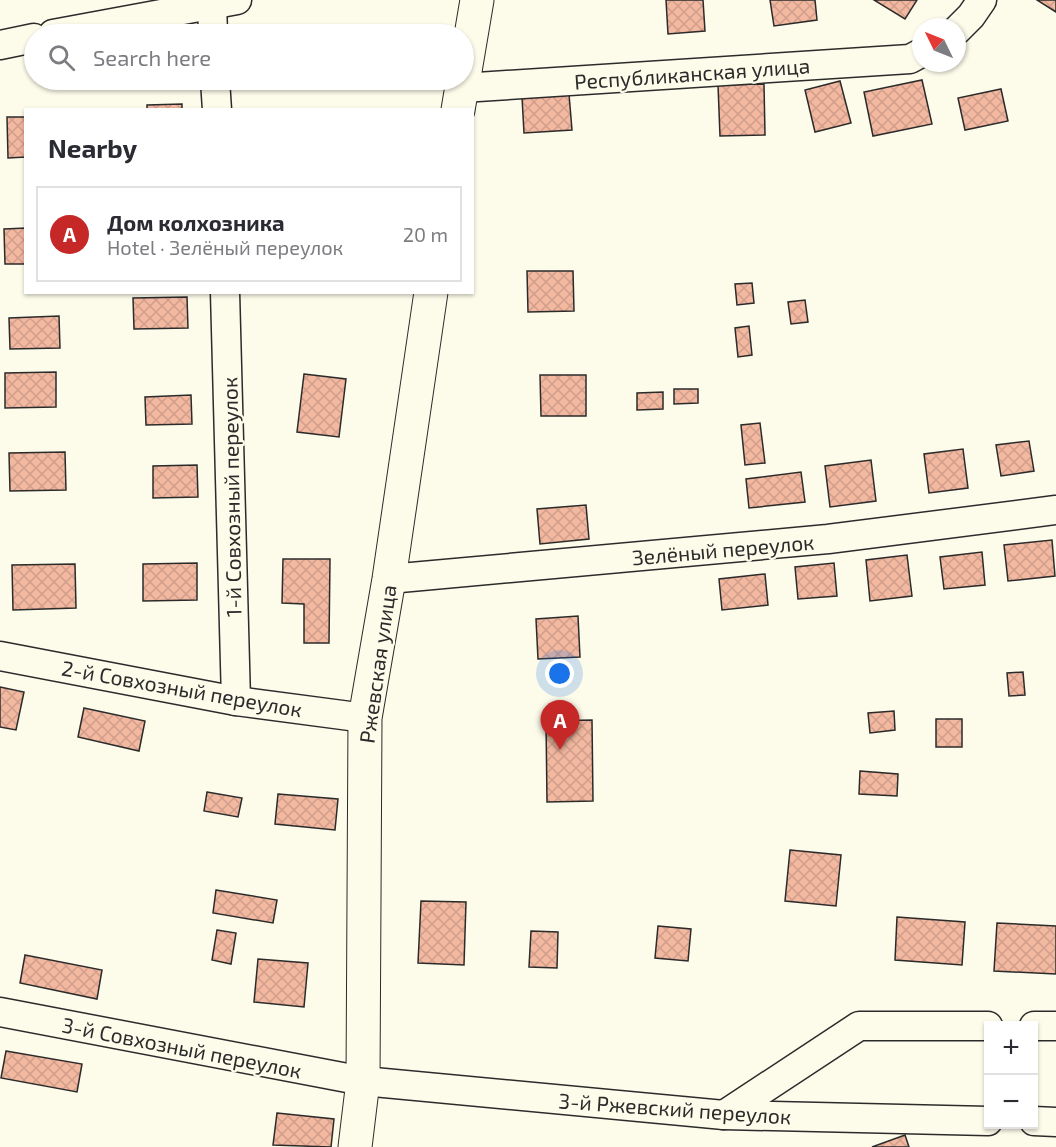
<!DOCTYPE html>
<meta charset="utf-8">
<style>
body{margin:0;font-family:"Exo 2",sans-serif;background:#f2f2f3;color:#2b2b33}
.controls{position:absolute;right:18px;bottom:18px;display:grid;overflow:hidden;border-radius:0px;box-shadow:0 2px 4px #0004}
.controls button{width:54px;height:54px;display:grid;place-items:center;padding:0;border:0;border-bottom:2px solid #e1e1e2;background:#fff;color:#2b2b33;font:30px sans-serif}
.compass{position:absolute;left:912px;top:18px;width:54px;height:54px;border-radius:50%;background:#fff;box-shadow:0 2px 4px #0004;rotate:313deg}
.you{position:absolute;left:560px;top:674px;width:21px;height:21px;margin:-15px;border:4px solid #fff;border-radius:50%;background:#1a73e8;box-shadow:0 0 0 9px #1a73e833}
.badge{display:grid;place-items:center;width:39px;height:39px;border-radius:50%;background:#c62828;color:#fff;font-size:20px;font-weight:700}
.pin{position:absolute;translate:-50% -50px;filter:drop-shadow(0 2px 3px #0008)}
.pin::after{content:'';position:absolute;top:32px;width:21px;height:18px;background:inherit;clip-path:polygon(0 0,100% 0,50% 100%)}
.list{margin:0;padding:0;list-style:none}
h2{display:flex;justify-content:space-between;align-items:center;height:78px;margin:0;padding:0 24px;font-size:26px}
h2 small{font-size:20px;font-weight:400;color:#7c7c81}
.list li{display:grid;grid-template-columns:39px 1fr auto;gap:18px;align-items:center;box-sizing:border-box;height:96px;margin:0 12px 12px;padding:0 12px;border:2px solid #e1e1e2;border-radius:0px}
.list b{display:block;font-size:22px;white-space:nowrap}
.list p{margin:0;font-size:20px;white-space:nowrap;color:#7c7c81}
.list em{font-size:20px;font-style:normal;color:#7c7c81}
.icon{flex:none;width:33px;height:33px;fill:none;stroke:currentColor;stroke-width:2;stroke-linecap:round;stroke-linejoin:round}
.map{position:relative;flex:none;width:1056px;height:1147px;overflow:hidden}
.search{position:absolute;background:#fff;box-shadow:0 2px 4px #0004;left:24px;top:24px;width:450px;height:66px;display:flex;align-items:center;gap:15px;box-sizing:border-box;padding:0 21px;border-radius:33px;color:#7c7c81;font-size:22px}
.panel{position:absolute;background:#fff;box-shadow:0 2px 4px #0004;left:24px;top:108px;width:450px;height:186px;border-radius:0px}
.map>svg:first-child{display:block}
.building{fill:url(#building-cross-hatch);stroke:#2b2b2b;stroke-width:1.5}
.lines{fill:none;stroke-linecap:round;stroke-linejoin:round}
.minor-casing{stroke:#2b2b2b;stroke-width:31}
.major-casing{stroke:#2b2b2b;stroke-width:35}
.minor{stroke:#fdfbea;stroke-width:28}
.major{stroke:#fdfbea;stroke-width:33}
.labels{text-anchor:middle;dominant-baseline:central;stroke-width:4.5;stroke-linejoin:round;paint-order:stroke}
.street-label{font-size:21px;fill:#2b2b2b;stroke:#fdfbea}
</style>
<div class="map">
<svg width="1056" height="1147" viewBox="0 0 1056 1147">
<defs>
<pattern id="building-cross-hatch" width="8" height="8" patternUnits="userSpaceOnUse" patternTransform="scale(1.5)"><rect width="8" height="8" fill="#f2b8a0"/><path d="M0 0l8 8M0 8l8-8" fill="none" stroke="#d09e8a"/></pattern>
</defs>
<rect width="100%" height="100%" fill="#fdfbea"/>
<g class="building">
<polygon points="666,0 703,0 705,31 668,34"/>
<polygon points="770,0 815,0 817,20 774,26"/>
<polygon points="874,0 917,0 905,19"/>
<polygon points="1037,0 1056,0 1056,12"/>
<rect x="342" y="80" width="52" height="7"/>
<polygon points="922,80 932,124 873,136 864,92"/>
<polygon points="840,81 851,123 815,132 805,90"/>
<polygon points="764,84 765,135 720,136 718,85"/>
<polygon points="1001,89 1008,121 965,130 958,98"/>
<polygon points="569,94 572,130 524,133 522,97"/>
<polygon points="182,104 182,110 147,110 147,105"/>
<polygon points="7,117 26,117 26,157 8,158"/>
<polygon points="26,228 26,264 5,264 4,229"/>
<polygon points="527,271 573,271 574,311 528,312"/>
<polygon points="752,283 754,303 737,305 735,284"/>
<polygon points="187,297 188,328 134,329 133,298"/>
<polygon points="805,300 808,322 791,324 788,302"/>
<polygon points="59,316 60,348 10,349 9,318"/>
<polygon points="749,326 752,355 738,357 735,328"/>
<polygon points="56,372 56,407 5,408 5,373"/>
<polygon points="304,374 346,379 339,437 297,432"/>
<polygon points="540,375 586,375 586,416 541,416"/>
<polygon points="674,389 698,389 698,403 674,404"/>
<polygon points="663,392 663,409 637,410 637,393"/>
<polygon points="191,395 192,424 146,425 145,397"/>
<polygon points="760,423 765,463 745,465 741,425"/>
<polygon points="1029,441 1034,471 1001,476 996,445"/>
<polygon points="963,449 968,488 929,493 924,454"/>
<polygon points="65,452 66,490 10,491 9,453"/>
<polygon points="871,460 876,501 830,507 825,466"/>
<polygon points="197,465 198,497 153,498 153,466"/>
<polygon points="801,472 805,502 749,508 746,479"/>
<polygon points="586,505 589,539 540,544 537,509"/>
<polygon points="1052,540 1055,576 1008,581 1004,545"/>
<polygon points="982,552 985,585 944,589 940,557"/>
<polygon points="907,555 912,596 870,601 866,560"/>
<polygon points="283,559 330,559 329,643 304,643 304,604 282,603"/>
<polygon points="197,563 197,600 143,601 143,564"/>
<polygon points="834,563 837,596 798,599 795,567"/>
<polygon points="75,564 76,608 13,610 12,565"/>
<polygon points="765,574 768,605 722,610 719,579"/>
<polygon points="578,616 580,657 538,659 536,619"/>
<polygon points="1023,672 1025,695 1009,696 1007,673"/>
<polygon points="0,687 24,692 16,730 0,727"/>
<polygon points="84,708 145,721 139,751 78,737"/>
<polygon points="894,711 895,730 870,733 868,713"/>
<rect x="936" y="719" width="26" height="28"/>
<polygon points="592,720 593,801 547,802 546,721"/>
<polygon points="860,771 898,774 897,796 859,794"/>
<polygon points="207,792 242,798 238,817 204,811"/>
<polygon points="278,794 338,799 335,830 275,824"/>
<polygon points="790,850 841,855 836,906 785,901"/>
<polygon points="216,890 277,900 273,923 213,913"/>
<polygon points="421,901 466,902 464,965 418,963"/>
<polygon points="897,917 965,922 962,965 895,960"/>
<polygon points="997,923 1056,926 1056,974 994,971"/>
<polygon points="658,926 691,929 688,961 655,958"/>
<polygon points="217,930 236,933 231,964 212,960"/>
<polygon points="531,931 558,932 557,968 529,967"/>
<polygon points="25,955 102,970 97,999 20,983"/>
<polygon points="258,959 308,963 304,1007 254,1002"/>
<polygon points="6,1051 82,1064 77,1092 1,1078"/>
<polygon points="277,1113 334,1119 331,1147 273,1145"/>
<polygon points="905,1135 909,1147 872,1147"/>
</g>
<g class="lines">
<defs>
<g id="minor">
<polyline points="212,4 213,34"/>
<polyline points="957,30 971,16 982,0"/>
<polyline points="53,34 237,0"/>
<polyline points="0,45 34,38"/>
<polyline points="215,80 217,110"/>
<polyline points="462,88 910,59 921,53"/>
<polyline points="225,292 236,701"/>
<polyline points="389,579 828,539 1056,510"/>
<polyline points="0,656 236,701 365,718"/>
<polyline points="0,1012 363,1081 724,1115 988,1121"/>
<polyline points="1034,1026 1056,1026"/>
<polyline points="724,1115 859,1026 988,1026"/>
<polyline points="1034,1121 1056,1122"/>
</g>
<g id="major">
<polyline points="464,77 477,0"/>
<polyline points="458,110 463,80"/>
<polyline points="355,1147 363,1081 365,718 389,579 431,292"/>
</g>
</defs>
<use href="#minor" class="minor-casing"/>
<use href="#major" class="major-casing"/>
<use href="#minor" class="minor"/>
<use href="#major" class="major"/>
</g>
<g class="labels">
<g class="street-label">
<text transform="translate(692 73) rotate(-4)">Республиканская улица</text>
<text transform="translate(231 497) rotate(-91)">1-й Совхозный переулок</text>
<text transform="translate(723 549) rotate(-5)">Зелёный переулок</text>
<text transform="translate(377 664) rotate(-82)">Ржевская улица</text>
<text transform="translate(182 688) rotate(10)">2-й Совхозный переулок</text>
<text transform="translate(182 1047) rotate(11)">3-й Совхозный переулок</text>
<text transform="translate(675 1108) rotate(4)">3-й Ржевский переулок</text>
</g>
</g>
</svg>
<div class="controls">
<button>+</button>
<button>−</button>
</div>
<svg class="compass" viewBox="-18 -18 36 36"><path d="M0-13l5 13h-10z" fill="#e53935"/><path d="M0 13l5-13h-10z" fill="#7c7c81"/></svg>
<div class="you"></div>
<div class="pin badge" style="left:560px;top:750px">A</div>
<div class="search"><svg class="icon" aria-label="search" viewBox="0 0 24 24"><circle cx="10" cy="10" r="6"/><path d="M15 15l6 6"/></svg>Search here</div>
<section class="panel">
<h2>Nearby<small></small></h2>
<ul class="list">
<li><span class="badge">A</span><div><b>Дом колхозника</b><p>Hotel · Зелёный переулок</p></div><em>20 m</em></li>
</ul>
</section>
</div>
